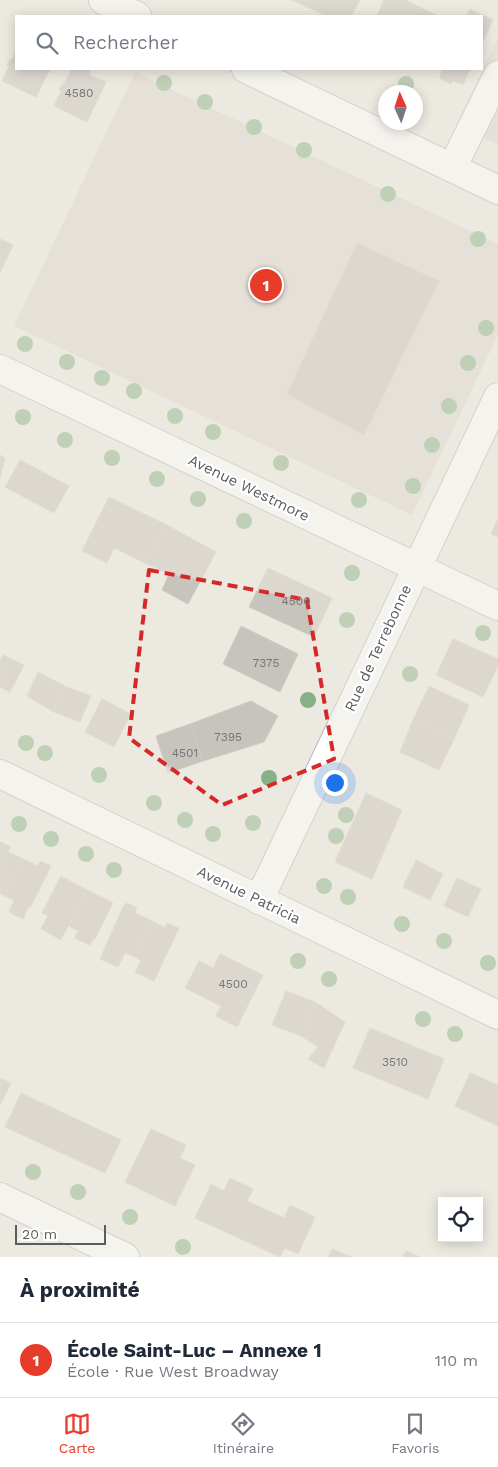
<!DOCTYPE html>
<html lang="fr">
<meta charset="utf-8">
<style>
body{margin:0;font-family:"Work Sans",sans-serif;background:#f2f2f3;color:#1f2937}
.controls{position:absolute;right:15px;bottom:15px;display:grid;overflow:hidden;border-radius:0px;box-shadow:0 2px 12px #0003}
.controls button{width:45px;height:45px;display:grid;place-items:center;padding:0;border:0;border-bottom:1px solid #e0e1e3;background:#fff;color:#1f2937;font:25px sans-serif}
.compass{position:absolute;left:378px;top:85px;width:45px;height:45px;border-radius:50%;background:#fff;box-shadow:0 2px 12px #0003;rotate:357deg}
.scale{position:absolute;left:15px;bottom:12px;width:91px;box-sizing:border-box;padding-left:5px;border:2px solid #595c61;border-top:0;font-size:14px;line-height:18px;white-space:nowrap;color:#595c61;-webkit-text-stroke:4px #fff;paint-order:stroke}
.you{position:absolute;left:334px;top:782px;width:18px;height:18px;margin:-12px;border:4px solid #fff;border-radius:50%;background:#1a73e8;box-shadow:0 0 0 8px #1a73e833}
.badge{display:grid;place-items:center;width:32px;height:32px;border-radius:50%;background:#e83c2a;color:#fff;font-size:16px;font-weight:700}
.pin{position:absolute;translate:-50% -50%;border:2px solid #fff;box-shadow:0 1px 5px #0006}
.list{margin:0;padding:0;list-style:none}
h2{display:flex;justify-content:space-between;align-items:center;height:65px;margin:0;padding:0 20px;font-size:21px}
h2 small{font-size:16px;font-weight:400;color:#747a83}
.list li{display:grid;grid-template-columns:32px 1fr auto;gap:15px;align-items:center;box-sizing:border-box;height:75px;padding:0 20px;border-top:1px solid #e0e1e3}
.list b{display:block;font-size:19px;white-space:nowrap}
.list p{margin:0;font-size:16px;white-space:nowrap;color:#747a83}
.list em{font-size:16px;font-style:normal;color:#747a83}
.icon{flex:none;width:28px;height:28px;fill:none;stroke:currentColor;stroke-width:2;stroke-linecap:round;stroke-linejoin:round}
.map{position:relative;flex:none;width:498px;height:1257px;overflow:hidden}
.search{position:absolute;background:#fff;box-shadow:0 2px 12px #0003;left:15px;right:15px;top:15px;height:55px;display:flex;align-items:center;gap:12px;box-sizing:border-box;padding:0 18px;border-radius:0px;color:#747a83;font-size:19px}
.sheet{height:140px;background:#fff}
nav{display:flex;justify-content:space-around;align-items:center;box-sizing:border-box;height:70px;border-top:1px solid #e0e1e3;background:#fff;font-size:14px;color:#747a83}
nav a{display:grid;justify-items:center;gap:2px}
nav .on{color:#e83c2a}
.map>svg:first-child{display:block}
.education{fill:#dcd8ce}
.building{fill:#c7c4bd;stroke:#d0cbbe}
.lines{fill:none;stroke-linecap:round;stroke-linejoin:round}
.minor-casing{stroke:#b3b6bb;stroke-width:30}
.minor{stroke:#fff;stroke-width:28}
.tree{fill:#87b185}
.marked{fill:none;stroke:#d62828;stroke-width:4;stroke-dasharray:10 6;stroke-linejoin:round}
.labels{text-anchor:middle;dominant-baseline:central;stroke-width:4.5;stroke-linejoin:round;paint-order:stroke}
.number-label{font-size:12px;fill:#747678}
.street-label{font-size:15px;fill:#595c61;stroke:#fff}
</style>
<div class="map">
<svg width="498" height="1257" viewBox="0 0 498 1257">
<rect width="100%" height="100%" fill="#ece9e0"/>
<g class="education">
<polygon points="498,37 498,145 456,126"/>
<polygon points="135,72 498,244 498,335 412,515 14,326"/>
</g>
<g class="building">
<polygon points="292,0 321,0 316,11"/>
<polygon points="321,0 360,0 351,16 327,16 316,11"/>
<polygon points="384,0 405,0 417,6 412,16 377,16"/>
<polygon points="417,6 438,16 412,16"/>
<polygon points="470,9 493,20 482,44 482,16 466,16"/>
<polygon points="16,51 16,69 50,69 36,97 2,81 9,66 7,65 10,59 12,60"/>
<polygon points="72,69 91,69 89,75 106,82 87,122 54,106 61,91 59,90 62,84 64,85"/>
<polygon points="442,69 470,69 463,85 452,80 451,84 440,78"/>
<polygon points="0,239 13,245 0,273"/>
<polygon points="357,243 439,281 364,435 287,394"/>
<polygon points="0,455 5,458 0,478"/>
<polygon points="20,460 69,486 54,513 5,487"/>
<polygon points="109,497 165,524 145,563 114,548 107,563 82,551"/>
<polygon points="498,519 498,537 491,534"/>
<polygon points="165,524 216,552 188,604 162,590 169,574 145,563"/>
<polygon points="268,568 332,598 314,637 249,607"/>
<polygon points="241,626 298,654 280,692 223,664"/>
<polygon points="453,639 498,659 498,666 483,697 436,675"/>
<polygon points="3,655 24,665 10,692 0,687 0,661"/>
<polygon points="38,672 65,686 54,712 27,696"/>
<polygon points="65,686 91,696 80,722 54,712"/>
<polygon points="429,686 469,705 454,739 413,720"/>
<polygon points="102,699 131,714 114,747 85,732"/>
<polygon points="251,701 278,716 264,742 203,761 190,724"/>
<polygon points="413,720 454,739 439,770 400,752"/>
<polygon points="190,724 203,761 168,773 156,736"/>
<polygon points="366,793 402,810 372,879 335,862"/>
<polygon points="0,842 11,847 8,852 23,859 5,896 0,893"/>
<polygon points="23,859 38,866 40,861 51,866 30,908 28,907 23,919 9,912 14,900 5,896"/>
<polygon points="416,860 443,874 430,900 403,887"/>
<polygon points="61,876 87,890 61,940 41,929 48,916 42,913"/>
<polygon points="457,878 481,889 468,917 444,906"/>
<polygon points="87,890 113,903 95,939 93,939 90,945 75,938 78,931 69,926"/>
<polygon points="127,903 137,908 135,913 150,920 133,956 125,953 118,967 100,959 123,907"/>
<polygon points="150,920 165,928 167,923 179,928 154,981 135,972 141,961 133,956"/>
<polygon points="220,954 263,975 237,1027 216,1016 221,1006 185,988 199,961 213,968"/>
<polygon points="286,991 315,1002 301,1036 272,1025"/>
<polygon points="315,1002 345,1022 324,1068 308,1059 318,1047 301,1036"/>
<polygon points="370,1028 444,1059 428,1099 353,1068"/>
<polygon points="470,1073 498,1085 498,1126 455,1106"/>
<polygon points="0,1078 11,1083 0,1105"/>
<polygon points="21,1093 121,1140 105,1173 5,1127"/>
<polygon points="151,1129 186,1145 180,1158 195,1165 175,1206 125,1182"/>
<polygon points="230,1178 253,1189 247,1201 284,1218 290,1205 315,1217 298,1254 285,1248 280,1257 195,1218 211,1184 224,1191"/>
<polygon points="332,1249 352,1257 328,1257"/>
<polygon points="406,1251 420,1257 403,1257"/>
</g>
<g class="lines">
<defs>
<g id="minor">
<polyline points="103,0 137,16"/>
<polyline points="246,69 498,190"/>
<polyline points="452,168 498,75"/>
<polyline points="0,369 498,606"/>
<polyline points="0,774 498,1015"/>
<polyline points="259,900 498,397"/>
<polyline points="0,1197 125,1257"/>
</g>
</defs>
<use href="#minor" class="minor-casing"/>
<use href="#minor" class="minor"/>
</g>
<g class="tree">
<circle cx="164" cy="83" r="8"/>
<circle cx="406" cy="84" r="8"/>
<circle cx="205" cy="102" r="8"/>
<circle cx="254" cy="127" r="8"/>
<circle cx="304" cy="150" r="8"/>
<circle cx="388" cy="194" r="8"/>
<circle cx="478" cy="239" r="8"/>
<circle cx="486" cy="328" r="8"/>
<circle cx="25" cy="344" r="8"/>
<circle cx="67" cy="362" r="8"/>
<circle cx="468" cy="363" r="8"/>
<circle cx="102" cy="378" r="8"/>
<circle cx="134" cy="391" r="8"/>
<circle cx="449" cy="406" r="8"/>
<circle cx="175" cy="416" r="8"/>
<circle cx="23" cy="417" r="8"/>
<circle cx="213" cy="432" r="8"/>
<circle cx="65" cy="440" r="8"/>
<circle cx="432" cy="445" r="8"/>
<circle cx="112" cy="458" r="8"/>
<circle cx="281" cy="463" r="8"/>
<circle cx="157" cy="479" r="8"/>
<circle cx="413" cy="486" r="8"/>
<circle cx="198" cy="499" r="8"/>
<circle cx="359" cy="500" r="8"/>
<circle cx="244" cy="521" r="8"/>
<circle cx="352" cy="573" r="8"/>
<circle cx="347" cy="620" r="8"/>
<circle cx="483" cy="633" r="8"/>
<circle cx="410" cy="674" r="8"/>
<circle cx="308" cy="700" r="8"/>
<circle cx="26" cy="743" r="8"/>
<circle cx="45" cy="753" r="8"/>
<circle cx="99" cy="775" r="8"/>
<circle cx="269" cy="778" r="8"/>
<circle cx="154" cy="803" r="8"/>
<circle cx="346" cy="815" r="8"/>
<circle cx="185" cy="820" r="8"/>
<circle cx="253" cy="823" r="8"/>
<circle cx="19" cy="824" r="8"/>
<circle cx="213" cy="834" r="8"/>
<circle cx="336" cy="836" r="8"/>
<circle cx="51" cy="839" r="8"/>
<circle cx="86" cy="854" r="8"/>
<circle cx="114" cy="870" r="8"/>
<circle cx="324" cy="886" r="8"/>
<circle cx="348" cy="897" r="8"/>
<circle cx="402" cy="924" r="8"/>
<circle cx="444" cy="941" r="8"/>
<circle cx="298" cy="961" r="8"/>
<circle cx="488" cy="963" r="8"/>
<circle cx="329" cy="979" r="8"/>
<circle cx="423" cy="1019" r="8"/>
<circle cx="455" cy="1034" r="8"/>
<circle cx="33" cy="1172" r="8"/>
<circle cx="78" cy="1192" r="8"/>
<circle cx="130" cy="1217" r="8"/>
<circle cx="183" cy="1247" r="8"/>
</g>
<path d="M0 0H498V1257H0ZM149 570 307 600 334 759 222 805 129 738Z" fill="#ece9e0" fill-opacity=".55" fill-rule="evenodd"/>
<path class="marked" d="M149 570 307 600 334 759 222 805 129 738Z"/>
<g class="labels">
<g class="number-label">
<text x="79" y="93">4580</text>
<text x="296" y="601">4500</text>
<text x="266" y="663">7375</text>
<text x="228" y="737">7395</text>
<text x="185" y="753">4501</text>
<text x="233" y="984">4500</text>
<text x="395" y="1062">3510</text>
</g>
<g class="street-label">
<text transform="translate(249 488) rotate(26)">Avenue Westmore</text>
<text transform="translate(378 648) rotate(-65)">Rue de Terrebonne</text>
<text transform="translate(249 895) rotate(26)">Avenue Patricia</text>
</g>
</g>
</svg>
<div class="controls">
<button><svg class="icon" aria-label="locate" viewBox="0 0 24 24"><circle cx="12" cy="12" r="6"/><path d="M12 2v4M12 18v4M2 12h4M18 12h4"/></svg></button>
</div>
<svg class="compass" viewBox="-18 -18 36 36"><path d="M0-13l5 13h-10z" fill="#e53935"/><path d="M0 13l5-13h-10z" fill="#747a83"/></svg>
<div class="scale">20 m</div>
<div class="you"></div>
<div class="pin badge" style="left:266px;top:285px">1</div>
<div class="search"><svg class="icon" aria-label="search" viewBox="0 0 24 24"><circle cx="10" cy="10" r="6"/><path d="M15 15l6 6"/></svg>Rechercher</div>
</div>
<section class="sheet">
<h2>À proximité<small></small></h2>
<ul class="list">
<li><span class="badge">1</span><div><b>École Saint-Luc – Annexe 1</b><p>École · Rue West Broadway</p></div><em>110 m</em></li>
</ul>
</section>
<nav>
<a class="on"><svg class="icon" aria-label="map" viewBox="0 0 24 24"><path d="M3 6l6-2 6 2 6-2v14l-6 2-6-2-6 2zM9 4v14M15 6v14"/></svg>Carte</a>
<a><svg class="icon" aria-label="directions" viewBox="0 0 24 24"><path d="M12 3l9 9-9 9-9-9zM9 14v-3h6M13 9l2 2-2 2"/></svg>Itinéraire</a>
<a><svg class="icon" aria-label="saved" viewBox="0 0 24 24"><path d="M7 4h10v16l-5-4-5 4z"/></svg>Favoris</a>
</nav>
